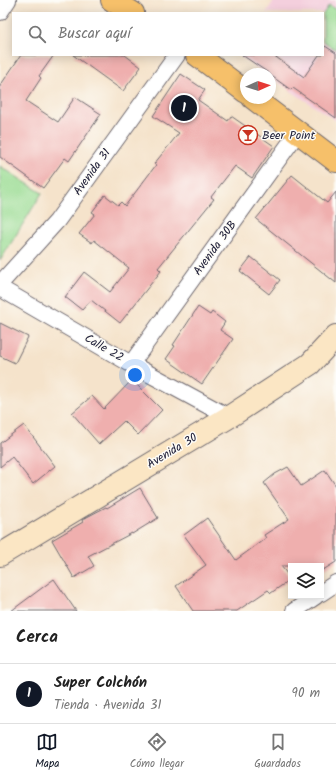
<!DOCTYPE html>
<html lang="es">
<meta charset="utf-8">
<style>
body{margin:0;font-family:Kalam,sans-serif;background:#f2f2f2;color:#222}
.controls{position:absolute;right:12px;bottom:12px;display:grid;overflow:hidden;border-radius:0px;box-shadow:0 2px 10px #0003}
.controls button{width:36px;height:36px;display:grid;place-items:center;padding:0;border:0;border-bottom:1px solid #e0e0e0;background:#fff;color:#222;font:20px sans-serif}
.compass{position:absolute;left:240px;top:68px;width:36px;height:36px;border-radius:50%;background:#fff;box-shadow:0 2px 10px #0003;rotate:87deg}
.you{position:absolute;left:135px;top:375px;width:14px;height:14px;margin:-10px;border:3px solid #fff;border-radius:50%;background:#1a73e8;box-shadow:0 0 0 6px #1a73e833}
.badge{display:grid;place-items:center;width:26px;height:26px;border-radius:50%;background:#111827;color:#fff;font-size:13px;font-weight:700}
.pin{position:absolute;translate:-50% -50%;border:2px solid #fff;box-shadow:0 1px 4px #0006}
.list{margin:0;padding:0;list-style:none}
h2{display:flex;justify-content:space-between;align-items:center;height:52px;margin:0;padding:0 16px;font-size:17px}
h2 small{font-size:13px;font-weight:400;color:#767676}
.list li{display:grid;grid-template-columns:26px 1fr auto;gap:12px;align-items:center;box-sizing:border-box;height:60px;padding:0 16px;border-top:1px solid #e0e0e0}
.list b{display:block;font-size:15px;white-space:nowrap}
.list p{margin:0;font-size:13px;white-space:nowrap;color:#767676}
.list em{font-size:13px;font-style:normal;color:#767676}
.icon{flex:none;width:22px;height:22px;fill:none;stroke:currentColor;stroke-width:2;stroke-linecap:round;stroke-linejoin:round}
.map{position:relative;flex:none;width:336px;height:611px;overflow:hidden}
.search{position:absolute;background:#fff;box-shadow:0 2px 10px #0003;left:12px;right:12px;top:12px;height:44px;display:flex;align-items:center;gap:10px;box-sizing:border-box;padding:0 14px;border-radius:0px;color:#767676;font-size:15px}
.sheet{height:112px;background:#fff}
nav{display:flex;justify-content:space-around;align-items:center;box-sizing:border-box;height:56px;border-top:1px solid #e0e0e0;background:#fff;font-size:11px;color:#767676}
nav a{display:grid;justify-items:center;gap:2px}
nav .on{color:#111827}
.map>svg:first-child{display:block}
.built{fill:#f4cfdd}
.green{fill:#99db92;stroke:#5e7e66}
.building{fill:#efafae}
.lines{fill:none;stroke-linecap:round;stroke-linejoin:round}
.street-casing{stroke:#6c666d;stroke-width:18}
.secondary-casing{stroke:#6c666d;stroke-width:24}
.primary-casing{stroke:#6c666d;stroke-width:24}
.street{stroke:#fff;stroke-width:16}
.secondary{stroke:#fbe6c4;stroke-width:22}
.primary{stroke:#f6c06b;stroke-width:22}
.labels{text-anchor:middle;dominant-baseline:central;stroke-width:3;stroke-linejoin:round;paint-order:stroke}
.poi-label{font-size:12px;fill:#22223b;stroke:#fdfcf7;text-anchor:start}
.street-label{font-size:12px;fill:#22223b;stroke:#fdfcf7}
</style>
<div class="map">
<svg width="336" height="611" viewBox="0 0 336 611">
<rect width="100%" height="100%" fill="#fdfcf7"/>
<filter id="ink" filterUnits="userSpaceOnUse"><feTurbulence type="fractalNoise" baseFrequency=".025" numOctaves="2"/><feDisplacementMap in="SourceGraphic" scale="8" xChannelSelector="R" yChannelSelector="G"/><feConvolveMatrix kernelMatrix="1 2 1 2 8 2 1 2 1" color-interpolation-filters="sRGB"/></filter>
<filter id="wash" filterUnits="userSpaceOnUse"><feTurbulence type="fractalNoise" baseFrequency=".012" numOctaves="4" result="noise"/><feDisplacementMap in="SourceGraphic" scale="16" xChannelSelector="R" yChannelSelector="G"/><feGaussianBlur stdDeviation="0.9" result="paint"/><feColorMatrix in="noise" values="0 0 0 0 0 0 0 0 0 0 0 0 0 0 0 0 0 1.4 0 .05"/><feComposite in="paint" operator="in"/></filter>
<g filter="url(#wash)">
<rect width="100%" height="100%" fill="#f5e3cb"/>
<polygon class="built" points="274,0 336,0 336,121 270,77 270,74 266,74 241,57 242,55 323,55 323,13 266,13"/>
<g class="green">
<polygon points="329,5 336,9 336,50 323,41 323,14"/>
<polygon points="0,166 42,193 0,261"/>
</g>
<g id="blocks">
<g class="building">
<polygon points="325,46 336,53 336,118 293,88 291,90 270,75 270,74 242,55 273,55 304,77 319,55 323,55 323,49"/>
<polygon points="21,55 54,55 39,76 41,78 26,101 58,122 75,97 101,114 69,161 65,158 43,188 0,157 0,86"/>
<polygon points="73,55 125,55 141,67 123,91"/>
<polygon points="181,74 205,90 198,100 228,121 231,116 274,146 252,178 235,166 211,197 214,199 158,268 161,271 120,323 91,300 82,310 65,297 84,272 110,292 129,268 94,240 92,243 79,234 95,214 92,212 105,195 118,205 121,202 125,206 156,165 154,164 179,133 153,116"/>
<polygon points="292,175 327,203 336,192 336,283 256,219"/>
<polygon points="251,257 280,280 269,294 240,271"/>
<polygon points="198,307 210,315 212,312 225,322 220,330 233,339 202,384 166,359 175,346 173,345"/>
<polygon points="0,323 28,337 15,363 0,356"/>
<polygon points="132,380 162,410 138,435 124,421 99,444 72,413 92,396 104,409"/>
<polygon points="24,425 55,466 33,484 12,457 0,467 0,443"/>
<polygon points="288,467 301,486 325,470 336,486 336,562 323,570 321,566 281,566 291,579 271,593 268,590 237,611 193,611 176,586 206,565 184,535 207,518 236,560 266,538 264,535 289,519 264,483 275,474"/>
<polygon points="140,488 158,518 132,534 132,533 88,556 94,566 74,578 52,540 83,522 82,520 87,517 106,507 107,508"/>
<polygon points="54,579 76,611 11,611"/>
</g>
</g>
</g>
<g filter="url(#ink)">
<use href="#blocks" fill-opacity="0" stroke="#6c666d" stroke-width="1"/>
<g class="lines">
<defs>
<g id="street">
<polyline points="0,12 8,0"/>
<polyline points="0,284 57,221 177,55"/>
<polyline points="0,288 131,364 229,417"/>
<polyline points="131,364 298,132"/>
<polyline points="321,593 336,583"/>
<polyline points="294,611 316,596"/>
</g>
<polyline id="secondary" points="0,555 229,417 310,364 336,336"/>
<g id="primary">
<polyline points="112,0 133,13"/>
<polyline points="197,55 246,92"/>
<polyline points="253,98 336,161"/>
</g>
</defs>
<use href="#street" class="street-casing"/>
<use href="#secondary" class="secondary-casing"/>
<use href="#primary" class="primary-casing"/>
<use href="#street" class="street"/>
<use href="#secondary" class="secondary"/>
<use href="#primary" class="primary"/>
</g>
</g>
<defs>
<symbol id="bar-ring" viewBox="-11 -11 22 22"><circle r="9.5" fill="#fdfcf7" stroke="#c8321e" stroke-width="1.5"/><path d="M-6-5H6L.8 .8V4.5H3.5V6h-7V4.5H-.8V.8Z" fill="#c8321e"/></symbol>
</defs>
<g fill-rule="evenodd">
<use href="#bar-ring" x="237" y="124" width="22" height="22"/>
</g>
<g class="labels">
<g class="poi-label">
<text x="262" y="135">Beer Point</text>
</g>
<g class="street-label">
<text transform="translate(92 172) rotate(-54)">Avenida 31</text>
<text transform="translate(215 248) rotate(-54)">Avenida 30B</text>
<text transform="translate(104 348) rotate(30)">Calle 22</text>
<text transform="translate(172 451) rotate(-31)">Avenida 30</text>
</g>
</g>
</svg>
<div class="controls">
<button><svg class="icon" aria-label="layers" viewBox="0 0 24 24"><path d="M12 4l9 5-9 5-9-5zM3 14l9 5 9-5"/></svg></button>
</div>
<svg class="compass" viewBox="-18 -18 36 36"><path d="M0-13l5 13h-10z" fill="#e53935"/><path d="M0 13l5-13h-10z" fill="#767676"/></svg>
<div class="you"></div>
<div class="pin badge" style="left:184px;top:108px">1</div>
<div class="search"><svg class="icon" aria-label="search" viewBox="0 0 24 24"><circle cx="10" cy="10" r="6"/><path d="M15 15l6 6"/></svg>Buscar aquí</div>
</div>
<section class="sheet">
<h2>Cerca<small></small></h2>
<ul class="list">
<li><span class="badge">1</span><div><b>Super Colchón</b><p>Tienda · Avenida 31</p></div><em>90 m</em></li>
</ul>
</section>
<nav>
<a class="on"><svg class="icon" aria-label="map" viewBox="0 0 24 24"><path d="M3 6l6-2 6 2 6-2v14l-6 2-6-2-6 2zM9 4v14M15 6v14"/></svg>Mapa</a>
<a><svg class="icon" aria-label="directions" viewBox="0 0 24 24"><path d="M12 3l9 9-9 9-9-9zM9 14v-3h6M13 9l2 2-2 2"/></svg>Cómo llegar</a>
<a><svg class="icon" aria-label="saved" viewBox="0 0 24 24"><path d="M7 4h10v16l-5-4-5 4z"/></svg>Guardados</a>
</nav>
